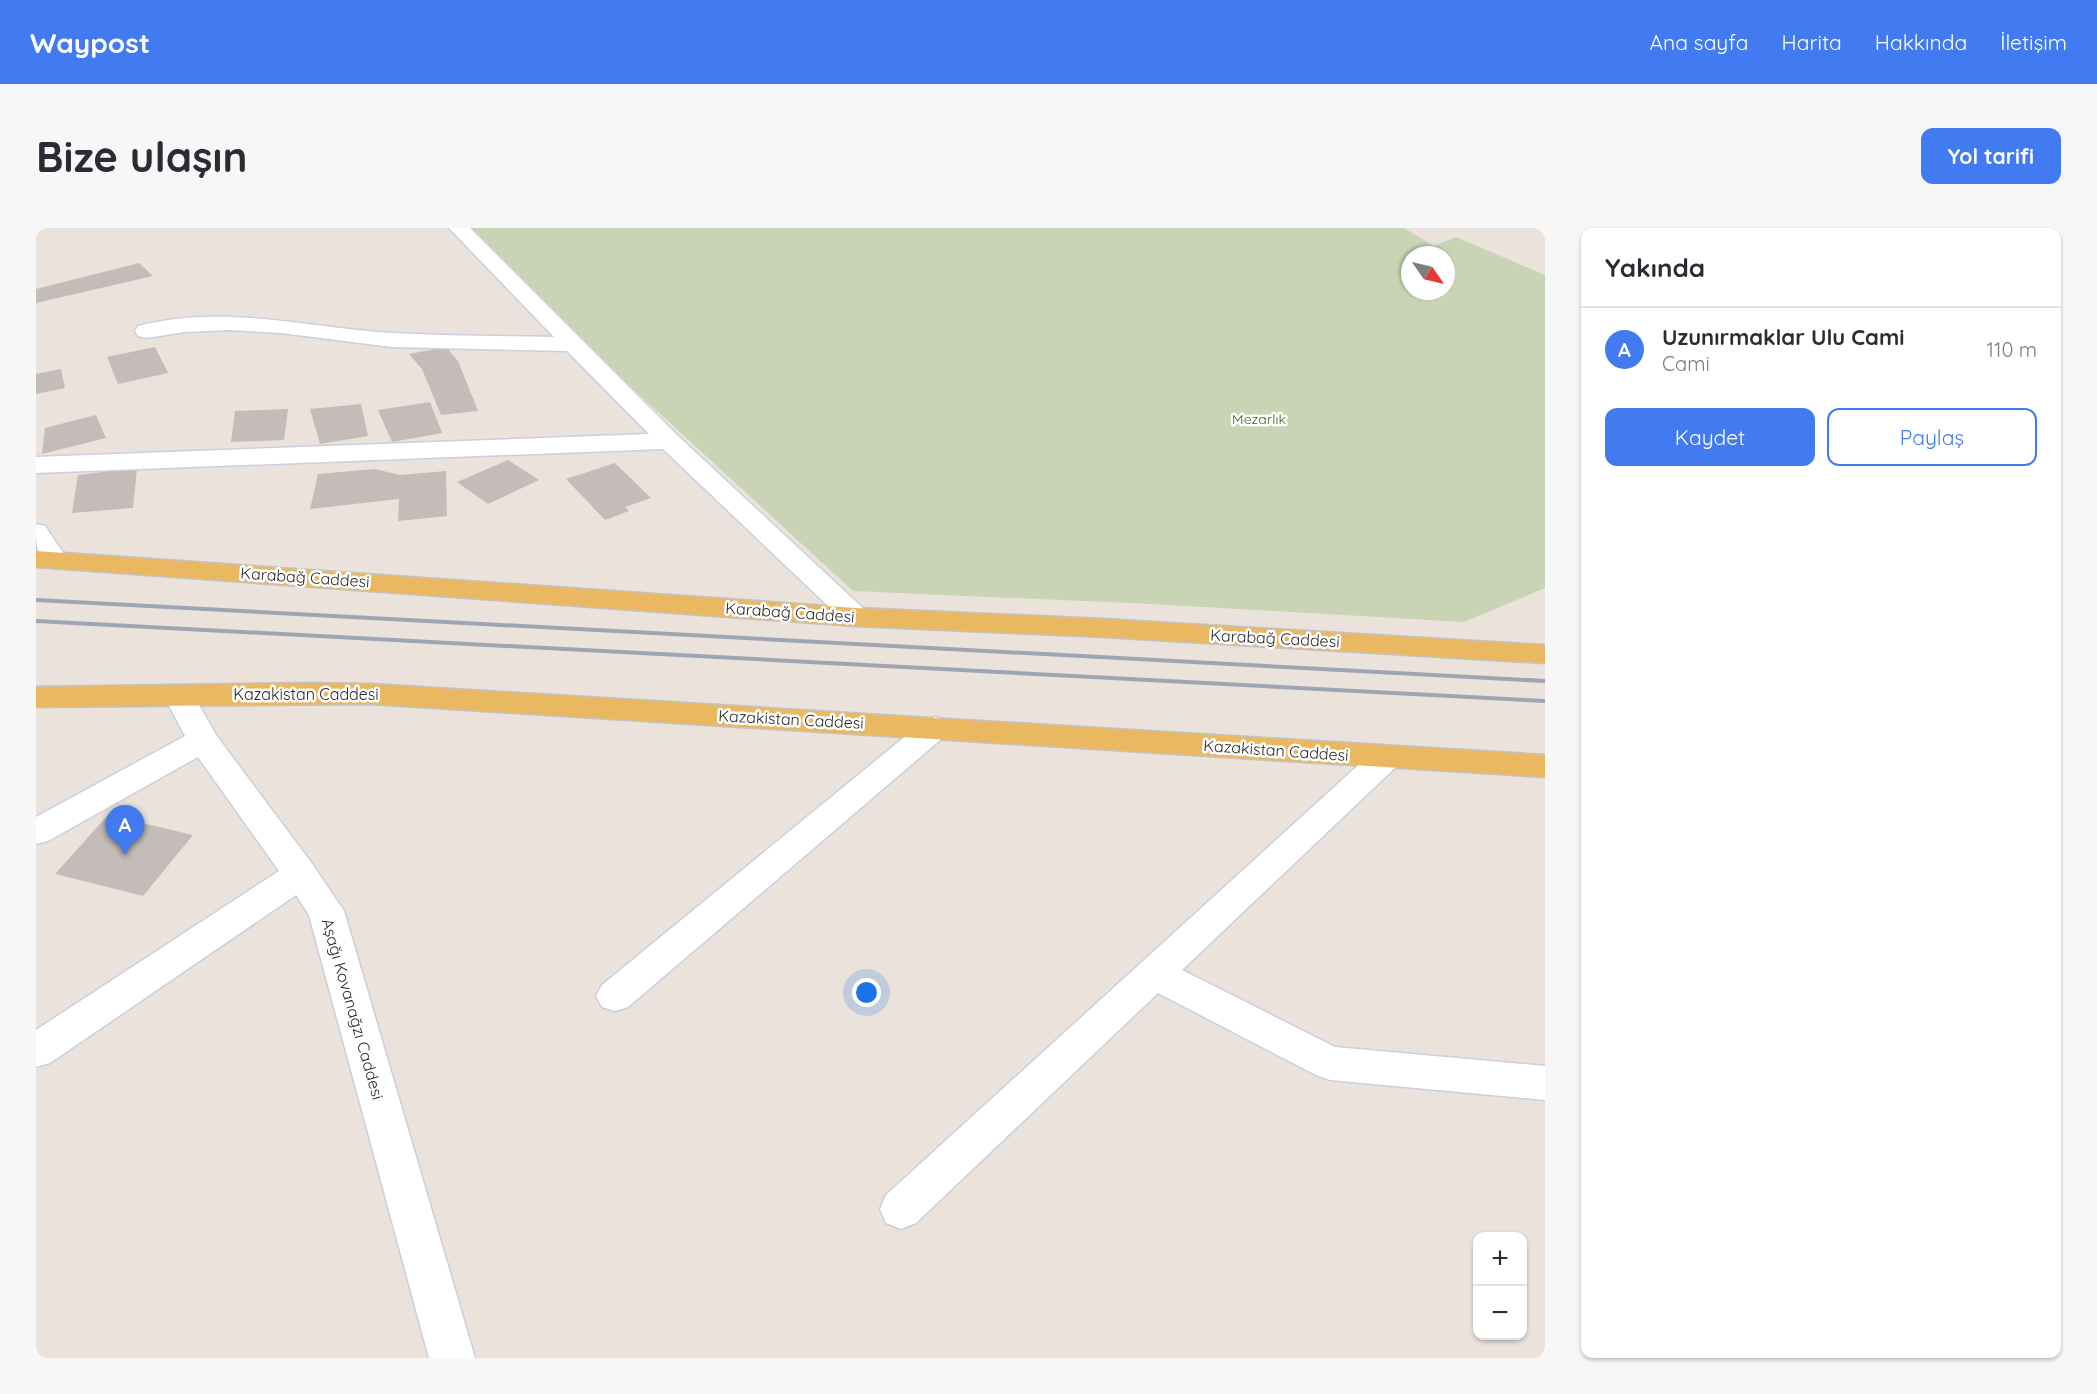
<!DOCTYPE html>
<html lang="tr">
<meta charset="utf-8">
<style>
body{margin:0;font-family:Quicksand,sans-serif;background:#f7f7f7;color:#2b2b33}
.controls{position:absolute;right:18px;bottom:18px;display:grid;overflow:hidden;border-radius:12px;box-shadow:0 2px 4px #0004}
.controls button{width:54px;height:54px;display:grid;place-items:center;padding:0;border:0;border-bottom:2px solid #e1e1e2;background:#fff;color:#2b2b33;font:30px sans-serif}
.compass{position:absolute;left:1365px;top:18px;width:54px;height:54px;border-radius:50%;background:#fff;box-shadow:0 2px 4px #0004;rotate:124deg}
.you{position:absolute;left:831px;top:765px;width:21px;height:21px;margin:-15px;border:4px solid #fff;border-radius:50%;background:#1a73e8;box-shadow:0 0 0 9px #1a73e833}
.badge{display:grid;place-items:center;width:39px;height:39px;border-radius:50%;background:#427af2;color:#fff;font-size:20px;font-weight:700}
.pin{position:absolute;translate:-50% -50px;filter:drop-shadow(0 2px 3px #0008)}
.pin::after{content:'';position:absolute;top:32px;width:21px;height:18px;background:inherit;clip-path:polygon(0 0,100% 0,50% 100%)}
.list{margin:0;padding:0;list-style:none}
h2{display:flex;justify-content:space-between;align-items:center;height:78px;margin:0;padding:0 24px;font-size:26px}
h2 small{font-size:20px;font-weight:400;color:#7c7c81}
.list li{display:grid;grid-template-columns:39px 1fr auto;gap:18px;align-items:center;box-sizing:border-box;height:84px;padding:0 24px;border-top:2px solid #e1e1e2}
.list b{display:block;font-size:22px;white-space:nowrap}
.list p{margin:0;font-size:20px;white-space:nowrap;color:#7c7c81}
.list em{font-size:20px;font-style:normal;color:#7c7c81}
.actions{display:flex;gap:12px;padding:18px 24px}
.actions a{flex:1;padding:14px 0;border:2px solid #427af2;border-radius:12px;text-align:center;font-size:21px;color:#427af2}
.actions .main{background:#427af2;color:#fff}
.map{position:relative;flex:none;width:1509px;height:1130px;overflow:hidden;border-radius:12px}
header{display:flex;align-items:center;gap:36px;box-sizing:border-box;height:84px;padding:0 30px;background:#427af2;color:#fff}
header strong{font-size:28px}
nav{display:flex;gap:33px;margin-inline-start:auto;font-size:21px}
.intro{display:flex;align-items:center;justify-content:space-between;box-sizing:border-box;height:144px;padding:0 36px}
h1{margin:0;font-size:42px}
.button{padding:15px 27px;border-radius:12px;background:#427af2;color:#fff;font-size:21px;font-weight:700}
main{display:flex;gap:36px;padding:0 36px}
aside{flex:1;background:#fff;border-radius:12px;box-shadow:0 2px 4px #0004}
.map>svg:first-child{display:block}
.cemetery{fill:#c8d4b3;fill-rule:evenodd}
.building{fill:#c3bcb8}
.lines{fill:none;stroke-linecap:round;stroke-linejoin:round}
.minor-casing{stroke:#cacfdb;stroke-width:3}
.major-casing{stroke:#c3c3c3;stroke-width:3}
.minor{fill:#fff;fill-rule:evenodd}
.major{fill:#eab861;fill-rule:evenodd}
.rail{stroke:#9fa4b3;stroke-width:4}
.labels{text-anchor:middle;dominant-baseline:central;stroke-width:5;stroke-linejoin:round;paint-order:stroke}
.far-park-label{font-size:14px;fill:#35631d;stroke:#fff}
.street-label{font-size:16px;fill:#292929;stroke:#fff}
</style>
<header>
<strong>Waypost</strong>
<nav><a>Ana sayfa</a><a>Harita</a><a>Hakkında</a><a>İletişim</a></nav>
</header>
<div class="intro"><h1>Bize ulaşın</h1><a class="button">Yol tarifi</a></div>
<main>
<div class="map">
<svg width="1509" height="1130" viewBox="0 0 1509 1130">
<rect width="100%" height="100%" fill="#ebe2dc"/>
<path class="cemetery" d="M426 0H1368L1398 18 1420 9 1509 47V360L1428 394 1116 376 817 363 572 138ZM1374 27H1410V63H1374Z"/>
<g class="building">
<polygon points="103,35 117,48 0,75 0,61"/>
<polygon points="119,119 132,145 82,156 71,129"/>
<polygon points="410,119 422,133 442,183 405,187 386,141 373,126"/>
<polygon points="25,141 29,160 0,166 0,146"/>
<polygon points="394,174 406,205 356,214 342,182"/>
<polygon points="325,176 332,208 284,216 274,181"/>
<polygon points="252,181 248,212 195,214 199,183"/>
<polygon points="60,187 70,210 6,226 9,200"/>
<polygon points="472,232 503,252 452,276 421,254"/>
<polygon points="579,235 615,270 589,279 593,283 569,292 530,251"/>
<polygon points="101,240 97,280 36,285 42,247"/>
<polygon points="339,241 364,247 410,243 411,288 362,293 363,271 274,281 282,246"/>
<polygon points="72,587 157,607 107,668 19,646"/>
</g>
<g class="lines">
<defs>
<g id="minor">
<path d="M413 0H434L642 208 830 383 834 389 830 395 820 398 810 395 627 221 0 245V229L613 206 531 123 356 119 245 105 193 102 149 104 110 110 102 108 99 103 102 98C191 76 270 100 357 105 411 108 465 108 518 109Z"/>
<path d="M0 296 9 298 32 332 28 338 18 340 8 338C0 324 0 313 0 296Z"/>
<polygon points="143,458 154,461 180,507 277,637 308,683 439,1130 393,1130 273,687 260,667 14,835 0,839 0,802 243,643 162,529 12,613 0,616 0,589 149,508 128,468 132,461"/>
<polygon points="899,489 910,493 915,500 910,507 592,779 579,783 566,779 560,768 566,757 888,493"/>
<polygon points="1351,518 1362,521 1367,529 1362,537 1146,742 1299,819 1509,838 1509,872 1294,852 1280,847 1122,765 880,995 865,1001 850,995 844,981 850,967 1340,521"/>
</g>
<g id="major">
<polygon points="0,323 820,380 1068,391 1509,417 1509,435 1068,409 820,398 0,339"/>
<polygon points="276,455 335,456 1509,527 1509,549 335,476 0,479 0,459"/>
</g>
</defs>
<use href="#minor" class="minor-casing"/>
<use href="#major" class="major-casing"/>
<use href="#minor" class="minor"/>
<use href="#major" class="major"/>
<g class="rail">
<polyline points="0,372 1509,453"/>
<polyline points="0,393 1509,473"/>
</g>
</g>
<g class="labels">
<g class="far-park-label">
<text x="1223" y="191">Mezarlık</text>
</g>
<g class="street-label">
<text transform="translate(269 349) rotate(4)">Karabağ Caddesi</text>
<text transform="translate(754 384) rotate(4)">Karabağ Caddesi</text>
<text transform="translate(1239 410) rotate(3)">Karabağ Caddesi</text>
<text x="270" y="466">Kazakistan Caddesi</text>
<text transform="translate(755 491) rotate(3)">Kazakistan Caddesi</text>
<text transform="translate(1240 522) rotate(4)">Kazakistan Caddesi</text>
<text transform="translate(317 781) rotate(74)">Aşağı Kovanağzı Caddesi</text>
</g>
</g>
</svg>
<div class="controls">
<button>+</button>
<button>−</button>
</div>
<svg class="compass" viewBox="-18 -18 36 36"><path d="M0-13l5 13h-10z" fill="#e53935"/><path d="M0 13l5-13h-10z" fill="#7c7c81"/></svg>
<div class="you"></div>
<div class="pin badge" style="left:89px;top:627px">A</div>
</div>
<aside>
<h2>Yakında<small></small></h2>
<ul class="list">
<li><span class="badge">A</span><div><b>Uzunırmaklar Ulu Cami</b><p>Cami</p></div><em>110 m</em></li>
</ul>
<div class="actions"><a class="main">Kaydet</a><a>Paylaş</a></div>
</aside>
</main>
